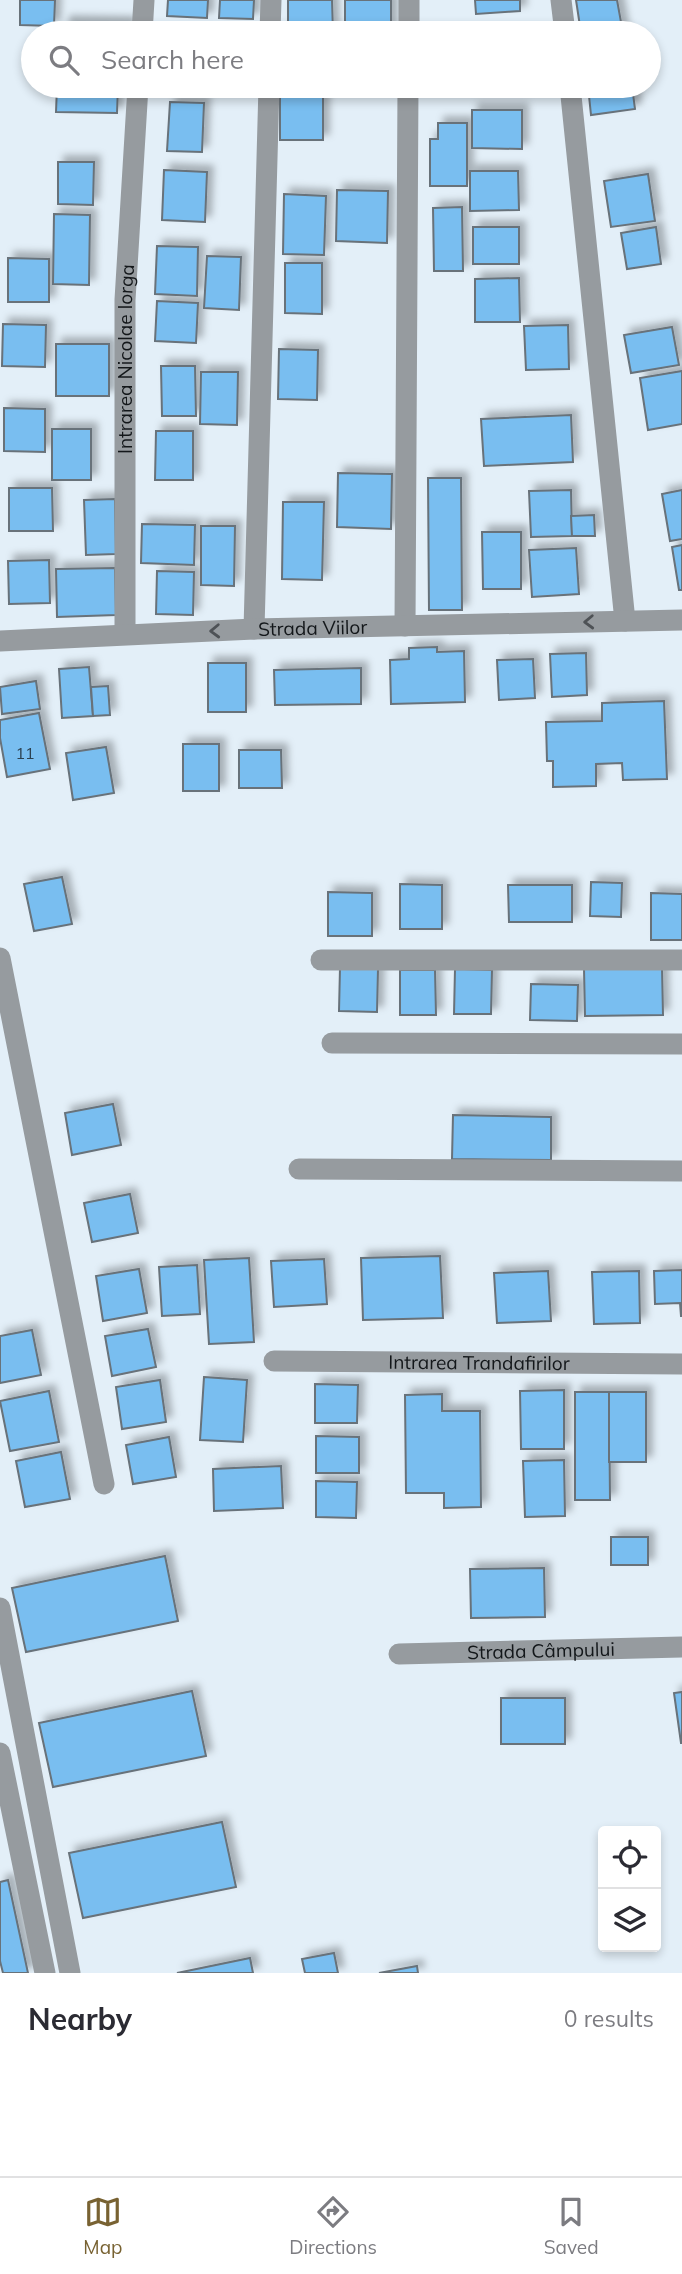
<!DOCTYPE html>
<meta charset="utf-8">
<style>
body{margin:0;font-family:Mulish,sans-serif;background:#f2f2f3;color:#2b2b33}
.controls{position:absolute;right:21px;bottom:21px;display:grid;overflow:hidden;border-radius:7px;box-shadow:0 4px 10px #0003}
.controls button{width:63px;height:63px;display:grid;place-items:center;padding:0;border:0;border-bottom:2px solid #e1e1e2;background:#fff;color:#2b2b33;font:35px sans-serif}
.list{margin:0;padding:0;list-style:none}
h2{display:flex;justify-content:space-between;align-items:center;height:91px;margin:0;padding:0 28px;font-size:30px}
h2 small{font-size:23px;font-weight:400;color:#7c7c81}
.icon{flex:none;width:38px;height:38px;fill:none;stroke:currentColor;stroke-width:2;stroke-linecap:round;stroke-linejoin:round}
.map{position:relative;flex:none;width:682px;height:1973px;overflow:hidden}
.search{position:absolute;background:#fff;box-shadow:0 4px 10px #0003;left:21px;right:21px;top:21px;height:77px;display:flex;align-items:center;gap:18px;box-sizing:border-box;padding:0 24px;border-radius:38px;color:#7c7c81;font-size:26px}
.sheet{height:203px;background:#fff}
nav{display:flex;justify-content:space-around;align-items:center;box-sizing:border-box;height:98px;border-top:2px solid #e1e1e2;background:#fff;font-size:19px;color:#7c7c81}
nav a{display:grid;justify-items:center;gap:4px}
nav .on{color:#786232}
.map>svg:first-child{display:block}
.building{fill:#79bef0;stroke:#68727a;stroke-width:2;filter:url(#shadow)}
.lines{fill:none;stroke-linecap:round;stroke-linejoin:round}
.minor{stroke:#969b9f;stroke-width:21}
.oneway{stroke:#4e5256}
.labels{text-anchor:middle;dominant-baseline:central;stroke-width:5;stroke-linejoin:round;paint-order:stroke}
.number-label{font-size:16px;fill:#2c4150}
.street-label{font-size:19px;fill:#13171a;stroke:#e3eff8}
</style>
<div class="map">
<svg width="682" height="1973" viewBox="0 0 682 1973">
<defs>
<filter id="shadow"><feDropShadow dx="6" dy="-6" stdDeviation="3.5" flood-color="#0004"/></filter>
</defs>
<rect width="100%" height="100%" fill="#e3eff8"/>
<g class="building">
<polygon points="20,0 55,0 54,26 20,25"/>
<polygon points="168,0 208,0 207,18 167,16"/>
<polygon points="220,0 254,0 253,19 219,18"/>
<polygon points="288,0 332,0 333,33 288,33"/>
<rect x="345" y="0" width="46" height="33"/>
<polygon points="475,0 520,0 520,11 476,14"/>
<polygon points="576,0 617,0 623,33 581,33"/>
<polygon points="64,22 129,23 129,33 64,33"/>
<polygon points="57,86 118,86 117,113 56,112"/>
<polygon points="466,86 537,86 537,87 466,89"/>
<polygon points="588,86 632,86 635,109 591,115"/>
<rect x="280" y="92" width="43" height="48"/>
<polygon points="170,102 204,103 202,152 167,151"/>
<polygon points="472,110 522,110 522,149 472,148"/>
<polygon points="438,123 467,123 467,186 430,186 430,139 438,139"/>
<polygon points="58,162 94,162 93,205 58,204"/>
<polygon points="164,170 207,172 205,222 162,220"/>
<polygon points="470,171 518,171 519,210 470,211"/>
<polygon points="648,174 655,221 611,227 604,181"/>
<polygon points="337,190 388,191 387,243 336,241"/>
<polygon points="284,194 326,196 324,255 283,254"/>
<polygon points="462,207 463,271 434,271 433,208"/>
<polygon points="54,214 90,215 89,285 53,284"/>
<rect x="473" y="227" width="46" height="37"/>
<polygon points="656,227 661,264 627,269 621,233"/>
<polygon points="157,246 198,247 197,296 155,294"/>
<polygon points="207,256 241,257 239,310 204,308"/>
<polygon points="8,258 49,259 49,302 8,302"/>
<polygon points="285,263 322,263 322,314 285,313"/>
<polygon points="519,278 520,322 475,322 475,279"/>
<polygon points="157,301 198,303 196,343 155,341"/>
<polygon points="3,324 46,325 45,367 2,366"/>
<polygon points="568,325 569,369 526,370 524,326"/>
<polygon points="672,327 679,365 631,373 624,335"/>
<rect x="56" y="344" width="53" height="52"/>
<polygon points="279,349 318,350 317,400 278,399"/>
<polygon points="161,366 195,366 196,416 162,416"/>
<polygon points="682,371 682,424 648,430 640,378"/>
<polygon points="201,372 238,372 237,425 200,424"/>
<polygon points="4,408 45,409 45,452 4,451"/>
<polygon points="571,415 573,462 484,466 481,419"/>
<rect x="52" y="429" width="39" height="51"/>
<polygon points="156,431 193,431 193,480 155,480"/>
<polygon points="338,473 392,474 391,529 337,527"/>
<polygon points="428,478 461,478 462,610 429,610"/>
<polygon points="9,488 52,488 53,531 9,531"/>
<polygon points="571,490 572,536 531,537 529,491"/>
<polygon points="682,490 682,539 670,541 662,494"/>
<polygon points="115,499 116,554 86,555 84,500"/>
<polygon points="283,502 324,502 322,580 282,579"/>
<polygon points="594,515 595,536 572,536 571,516"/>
<polygon points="142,524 195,525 194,565 141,563"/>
<polygon points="201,526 235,526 234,586 201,585"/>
<polygon points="482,532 521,532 521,589 483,589"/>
<polygon points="682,545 682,590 679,590 672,547"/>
<polygon points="576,548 579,594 532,597 529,550"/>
<polygon points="49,560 50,603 9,604 8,561"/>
<polygon points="115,568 116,615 57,617 56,569"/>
<polygon points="157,571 194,572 193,615 156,614"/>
<polygon points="437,647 437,652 464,651 465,702 391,704 390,660 409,659 409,648"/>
<polygon points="586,653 587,695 552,697 550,654"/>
<polygon points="533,659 535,698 499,700 497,660"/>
<rect x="208" y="663" width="38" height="49"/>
<polygon points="89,667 93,716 62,718 59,669"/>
<polygon points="361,668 361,704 275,705 274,670"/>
<polygon points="36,681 40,709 2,714 0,687"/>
<polygon points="108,686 110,715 93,716 91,687"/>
<polygon points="664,701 667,779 623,780 622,763 596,764 596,786 553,787 553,761 547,761 546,722 602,721 602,703"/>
<polygon points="39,713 50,769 7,777 0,738 0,720"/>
<rect x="183" y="744" width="36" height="47"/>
<polygon points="106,747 114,793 73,800 66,753"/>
<polygon points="239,750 281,750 282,788 239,788"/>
<polygon points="62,877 72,924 34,931 24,884"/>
<polygon points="591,882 622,883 621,917 590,916"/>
<polygon points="400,884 442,885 442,929 400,929"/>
<polygon points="508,885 572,885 572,922 509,922"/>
<polygon points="328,892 372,893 372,936 328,936"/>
<polygon points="651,893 682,894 682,940 651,940"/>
<polygon points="340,968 378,969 377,1012 339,1011"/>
<polygon points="662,968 663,1015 585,1016 584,969"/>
<polygon points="455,969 492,970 491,1014 454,1014"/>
<polygon points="400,970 435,970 436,1015 400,1015"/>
<polygon points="531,984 578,985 577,1021 530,1020"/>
<polygon points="113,1104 121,1145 72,1155 65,1113"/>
<polygon points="453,1115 551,1117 551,1160 452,1159"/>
<polygon points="130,1194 138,1233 92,1242 84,1203"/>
<polygon points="440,1256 443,1318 363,1320 361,1258"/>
<polygon points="249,1258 254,1342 209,1344 204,1260"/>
<polygon points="324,1259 327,1304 274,1307 271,1261"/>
<polygon points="197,1265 200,1314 162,1316 159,1267"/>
<polygon points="139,1269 147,1313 103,1321 96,1276"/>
<polygon points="682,1270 682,1316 681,1316 680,1303 655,1304 654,1271"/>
<polygon points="548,1271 551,1321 497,1323 494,1273"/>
<polygon points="639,1271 640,1323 594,1324 592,1272"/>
<polygon points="148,1329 156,1367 112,1376 105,1336"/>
<polygon points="32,1330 41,1375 0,1383 0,1336"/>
<polygon points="204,1377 247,1380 243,1442 200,1440"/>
<polygon points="160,1380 166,1422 122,1429 116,1387"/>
<polygon points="315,1384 358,1385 357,1423 315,1423"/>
<polygon points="564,1390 564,1449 521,1449 520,1391"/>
<polygon points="49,1391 59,1442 10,1451 0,1401"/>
<polygon points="575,1392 609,1392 610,1500 575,1500"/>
<rect x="609" y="1392" width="37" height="70"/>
<polygon points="442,1394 442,1411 480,1411 481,1507 444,1508 444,1493 406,1493 405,1395"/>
<polygon points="316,1436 359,1437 359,1473 316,1473"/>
<polygon points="169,1437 176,1477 133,1484 126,1445"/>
<polygon points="61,1452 70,1499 25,1507 16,1461"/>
<polygon points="564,1460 565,1516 525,1517 523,1461"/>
<polygon points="281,1466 283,1508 214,1511 213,1469"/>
<polygon points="316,1481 357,1482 356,1518 316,1517"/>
<rect x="611" y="1537" width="37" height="28"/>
<polygon points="165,1556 178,1621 26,1652 12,1588"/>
<polygon points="544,1568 545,1617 471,1618 470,1569"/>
<polygon points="192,1691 206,1756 53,1787 39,1723"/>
<polygon points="682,1692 682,1743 681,1743 674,1693"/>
<rect x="501" y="1698" width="64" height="46"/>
<polygon points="222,1822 236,1887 83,1918 69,1853"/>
<polygon points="8,1880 28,1973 3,1973 0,1961 0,1882"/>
<polygon points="334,1953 338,1973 305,1973 302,1959"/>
<polygon points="250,1958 253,1973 177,1973"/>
<polygon points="417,1966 418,1973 379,1973"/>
</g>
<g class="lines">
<g class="minor">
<polyline points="561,0 565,33"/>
<polyline points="142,33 144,0"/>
<polyline points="270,33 271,0"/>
<polyline points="409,33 409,0"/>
<polyline points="570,86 625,621"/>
<polyline points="405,626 408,86"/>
<polyline points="254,629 269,86"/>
<path id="s1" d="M125 634V300L138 86"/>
<path id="s2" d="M0 641 254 629 682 620"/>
<polyline points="0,958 104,1484"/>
<polyline points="321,960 682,960"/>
<polyline points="332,1043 682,1044"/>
<polyline points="299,1169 682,1171"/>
<path id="s3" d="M274 1361 682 1364"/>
<polyline points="0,1608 70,1973"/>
<path id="s4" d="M399 1654 682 1647"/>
<polyline points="0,1753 45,1973"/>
</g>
</g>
<defs><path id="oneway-chevron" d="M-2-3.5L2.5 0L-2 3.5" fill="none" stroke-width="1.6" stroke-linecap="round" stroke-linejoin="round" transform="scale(1.75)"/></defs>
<g class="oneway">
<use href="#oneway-chevron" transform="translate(589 622) rotate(178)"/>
<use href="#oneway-chevron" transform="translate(215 631) rotate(178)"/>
</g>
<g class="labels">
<g class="number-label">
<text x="25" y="753">11</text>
</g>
<g class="street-label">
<text stroke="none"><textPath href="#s1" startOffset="275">Intrarea Nicolae Iorga</textPath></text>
<text stroke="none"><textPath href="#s2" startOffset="313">Strada Viilor</textPath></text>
<text stroke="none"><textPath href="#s3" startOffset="205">Intrarea Trandafirilor</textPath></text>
<text stroke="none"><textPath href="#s4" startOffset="142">Strada Câmpului</textPath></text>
</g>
</g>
</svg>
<div class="controls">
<button><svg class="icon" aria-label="locate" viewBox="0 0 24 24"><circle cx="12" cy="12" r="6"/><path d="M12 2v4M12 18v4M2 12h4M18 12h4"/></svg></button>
<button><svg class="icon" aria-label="layers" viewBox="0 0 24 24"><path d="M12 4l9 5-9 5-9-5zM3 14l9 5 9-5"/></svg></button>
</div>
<div class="search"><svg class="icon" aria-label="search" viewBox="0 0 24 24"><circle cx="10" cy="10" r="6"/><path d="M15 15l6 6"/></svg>Search here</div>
</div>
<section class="sheet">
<h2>Nearby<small>0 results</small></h2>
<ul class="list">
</ul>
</section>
<nav>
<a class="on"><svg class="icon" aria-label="map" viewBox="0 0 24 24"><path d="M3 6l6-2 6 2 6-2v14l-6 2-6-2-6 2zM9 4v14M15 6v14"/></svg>Map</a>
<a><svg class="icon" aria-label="directions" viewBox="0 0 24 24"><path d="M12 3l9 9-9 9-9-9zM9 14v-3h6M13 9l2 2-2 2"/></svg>Directions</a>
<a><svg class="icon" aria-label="saved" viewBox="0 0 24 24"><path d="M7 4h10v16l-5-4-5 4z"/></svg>Saved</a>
</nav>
